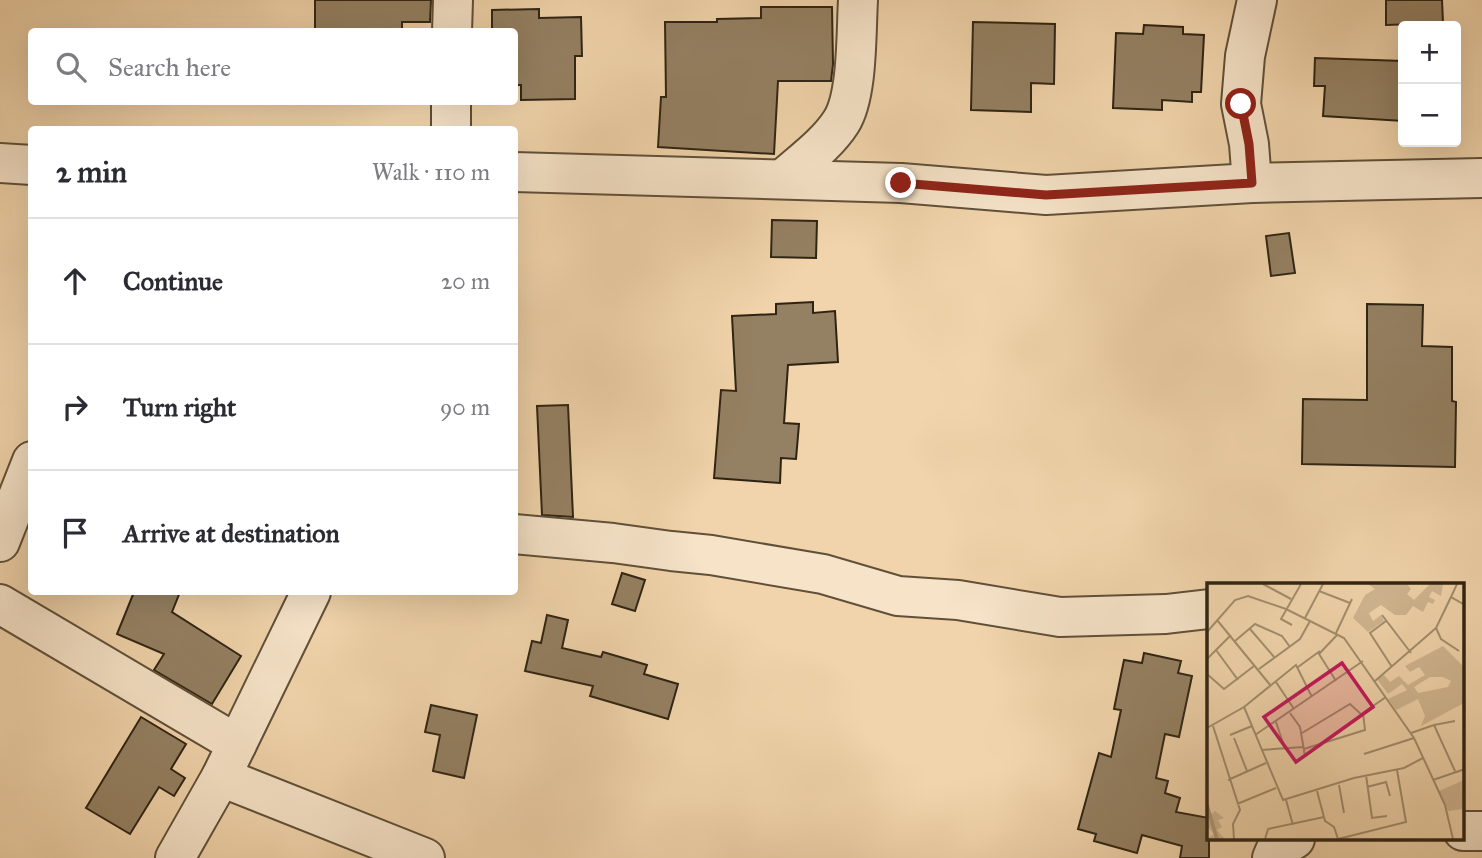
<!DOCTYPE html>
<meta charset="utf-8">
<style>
body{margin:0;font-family:"IM FELL Great Primer",serif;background:#f2f2f3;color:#2b2b33}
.controls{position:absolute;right:21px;top:21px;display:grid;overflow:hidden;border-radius:7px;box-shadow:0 7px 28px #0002}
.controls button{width:63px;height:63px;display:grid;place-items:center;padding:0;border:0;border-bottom:2px solid #e1e1e2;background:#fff;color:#2b2b33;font:35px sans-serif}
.stop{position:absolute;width:21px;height:21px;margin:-16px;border:5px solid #8f2418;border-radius:50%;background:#fff}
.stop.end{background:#8f2418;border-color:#fff;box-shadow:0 2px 7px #0008}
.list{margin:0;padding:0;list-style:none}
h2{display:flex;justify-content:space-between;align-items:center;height:91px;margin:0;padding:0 28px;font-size:30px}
h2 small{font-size:23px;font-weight:400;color:#7c7c81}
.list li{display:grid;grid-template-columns:46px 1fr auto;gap:21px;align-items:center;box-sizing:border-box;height:126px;padding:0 28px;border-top:2px solid #e1e1e2}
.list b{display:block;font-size:26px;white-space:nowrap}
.list em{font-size:23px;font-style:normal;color:#7c7c81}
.icon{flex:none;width:38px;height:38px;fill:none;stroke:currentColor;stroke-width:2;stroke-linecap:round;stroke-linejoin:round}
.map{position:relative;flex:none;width:1482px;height:858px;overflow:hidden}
.search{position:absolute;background:#fff;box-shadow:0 7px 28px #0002;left:28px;top:28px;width:490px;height:77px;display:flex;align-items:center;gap:18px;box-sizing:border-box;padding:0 24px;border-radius:7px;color:#7c7c81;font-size:26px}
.panel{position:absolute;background:#fff;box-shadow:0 7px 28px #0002;left:28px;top:126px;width:490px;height:469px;border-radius:7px}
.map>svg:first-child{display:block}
.building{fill:#948062;stroke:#2f2413;stroke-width:2}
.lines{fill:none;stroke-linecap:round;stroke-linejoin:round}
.minor-casing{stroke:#605039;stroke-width:42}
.minor{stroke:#f6e3c8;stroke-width:38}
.route{stroke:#8f2418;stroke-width:9}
.inset-river{fill:none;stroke:#af9877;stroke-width:3.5}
.inset-road{fill:none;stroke:#a38e6e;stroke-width:2}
.view{fill:#c2185b;fill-opacity:0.15;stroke:#c2185b;stroke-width:3.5}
.inset-edge{fill:none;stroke:#2f2413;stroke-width:3.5}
</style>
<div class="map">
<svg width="1482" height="858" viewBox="0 0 1482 858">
<rect width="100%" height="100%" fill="#f1d4ab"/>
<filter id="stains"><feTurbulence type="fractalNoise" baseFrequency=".00286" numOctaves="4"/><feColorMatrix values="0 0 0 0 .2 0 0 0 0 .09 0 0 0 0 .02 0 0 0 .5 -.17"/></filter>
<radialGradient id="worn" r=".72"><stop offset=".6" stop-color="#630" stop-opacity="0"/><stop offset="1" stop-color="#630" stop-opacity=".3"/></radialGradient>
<g class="building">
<polygon points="315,0 431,0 430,22 402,22 402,32 315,32"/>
<polygon points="1386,0 1442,0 1443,23 1386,25"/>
<polygon points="761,7 832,7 833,64 831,81 778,81 774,154 658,147 661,97 666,97 665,22 717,22 717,19 761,18"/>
<polygon points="539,9 539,18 581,17 582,56 575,56 575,99 521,100 521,85 514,85 514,32 492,32 492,10"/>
<polygon points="973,22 1055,24 1054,84 1031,83 1031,112 971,110"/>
<polygon points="1144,25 1183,27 1183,34 1204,35 1201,92 1192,92 1192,102 1162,100 1162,110 1113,108 1116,33 1143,34"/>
<polygon points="1315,58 1403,61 1403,121 1323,116 1325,86 1314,86"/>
<polygon points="772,220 817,221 816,258 771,257"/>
<polygon points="1289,233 1295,273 1271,276 1266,236"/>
<polygon points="813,302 813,313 835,311 838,362 788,365 784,423 799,424 796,459 781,458 780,483 714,478 721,390 736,391 732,316 776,314 776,304"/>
<polygon points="1367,304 1423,305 1422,346 1452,347 1452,401 1456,402 1455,467 1302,464 1303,399 1367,400"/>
<polygon points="568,405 573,517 542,515 537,406"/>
<polygon points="622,573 645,580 635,611 612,604"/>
<polygon points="134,592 180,592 172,612 241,656 212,704 154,670 164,654 117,634"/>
<polygon points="547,615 568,620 562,648 601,657 603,652 647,665 644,674 678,684 668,719 590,696 593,686 525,671 532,641 541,643"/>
<polygon points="1144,653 1181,661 1178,673 1192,676 1179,737 1165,734 1156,778 1168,781 1165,793 1180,798 1176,812 1209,818 1209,858 1180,858 1182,846 1142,835 1137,853 1094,841 1096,834 1078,829 1099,753 1111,757 1121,710 1114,709 1124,660 1142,663"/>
<polygon points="431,705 477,715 464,778 433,771 440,735 425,732"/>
<polygon points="141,717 186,744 171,769 185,778 174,796 159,787 130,834 86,808"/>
</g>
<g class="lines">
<defs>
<g id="minor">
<polyline points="452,32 453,0"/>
<polyline points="451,130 451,102"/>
<polyline points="0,163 32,165"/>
<polyline points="514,172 901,183 1046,195 1252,183 1482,178"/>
<path d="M783 179C803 161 827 144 841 122 858 96 856 32 858 0"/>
<polyline points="1252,183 1249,144 1241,104 1245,56 1257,0"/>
<polyline points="514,534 613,543 671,551 711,555 823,574 898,596 958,600 1060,617 1166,614 1209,609"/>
<polyline points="0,542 32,461"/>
<polyline points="0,604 237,744"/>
<polyline points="221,777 425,858"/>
<polyline points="1463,831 1482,831"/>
<polyline points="175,858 221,777 311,592"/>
<polyline points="1272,858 1275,851 1295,839"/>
</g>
</defs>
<use href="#minor" class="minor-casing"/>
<use href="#minor" class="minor"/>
</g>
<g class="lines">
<polyline class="route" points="901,183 1046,195 1252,183 1249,144 1241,104"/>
</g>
<g transform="translate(1207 583)">
<rect width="257" height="257" fill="#f1d4ab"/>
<path d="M161 1H200L204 6 200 11 207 17 223 1H236L234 13 225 8 222 14 228 17 226 21 221 19 216 29 206 23 199 32H188L174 22 162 30 166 38 174 32 177 38 161 49 146 35 158 12 168 6ZM236 63 257 84V120L214 143 218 133 211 116 189 127 181 116 200 107 195 101 181 111 170 96 177 92 183 99 192 93 201 102 218 92 212 84 203 89 198 83ZM223 94H236L244 98 241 104 211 110 207 104ZM257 197V226L241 228 232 208ZM8 228 17 235 11 237 15 244 10 247 18 256H0L7 251 0 243V229L3 232Z" fill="#d0b691" fill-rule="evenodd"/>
<path class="inset-river" d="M0 222 10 256"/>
<path class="inset-road" d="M56 1 84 16M250 1 244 14 258 22M112 8 143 20M244 14 229 45 234 56 252 68M175 32 204 70M98 35 116 1M10 37 64 103M179 38 163 50 185 84M85 42 74 36 94 1M43 46 68 75M0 49 28 17 41 13 79 26 137 55 207 155 238 222 246 256M129 50 145 16M28 58 48 41 75 53 83 64M9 67 31 97M0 76 24 52M91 84 113 68M52 86 93 56 103 38M0 91 17 106 47 83M129 98 112 71 131 51M168 98 229 45M69 99 87 126M105 114 89 82 37 124 76 217 147 195 197 185 216 175M83 130 93 144 98 173M69 139 78 166M227 142 248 138M6 143 33 227 26 241 27 256M0 145 37 124M95 150 143 121 155 132M204 150 227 142 248 188M23 152 45 143M48 152 156 78M27 155 40 188M97 166 158 147 156 130 179 114M54 167 97 164M157 171 207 155M159 192 165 235 180 233M21 197 59 180M226 197 258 186M132 202 137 230M160 204 179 199 183 213M110 208 118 238 127 244 131 256M79 217 86 242M30 221 69 205M58 256 61 246 117 234M131 256 199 239 190 187"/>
<path class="view" d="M135 80 166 124 89 179 57 134Z"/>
<rect width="257" height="257" class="inset-edge"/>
</g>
<rect width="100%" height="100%" filter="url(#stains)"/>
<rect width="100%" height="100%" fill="url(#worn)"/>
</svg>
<div class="controls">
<button>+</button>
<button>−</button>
</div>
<div class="stop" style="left:1241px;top:104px"></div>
<div class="stop end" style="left:901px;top:183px"></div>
<div class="search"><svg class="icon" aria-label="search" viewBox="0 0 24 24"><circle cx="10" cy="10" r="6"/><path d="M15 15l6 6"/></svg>Search here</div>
<section class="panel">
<h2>2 min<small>Walk · 110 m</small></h2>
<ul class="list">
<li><svg class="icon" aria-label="ahead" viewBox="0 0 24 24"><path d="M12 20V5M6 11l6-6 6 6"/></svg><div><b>Continue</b></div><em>20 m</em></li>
<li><svg class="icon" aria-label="right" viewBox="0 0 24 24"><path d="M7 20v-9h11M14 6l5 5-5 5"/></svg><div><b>Turn right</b></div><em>90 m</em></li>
<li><svg class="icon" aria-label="arrive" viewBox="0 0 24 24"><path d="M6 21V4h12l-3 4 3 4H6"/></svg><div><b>Arrive at destination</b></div></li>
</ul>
</section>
</div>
